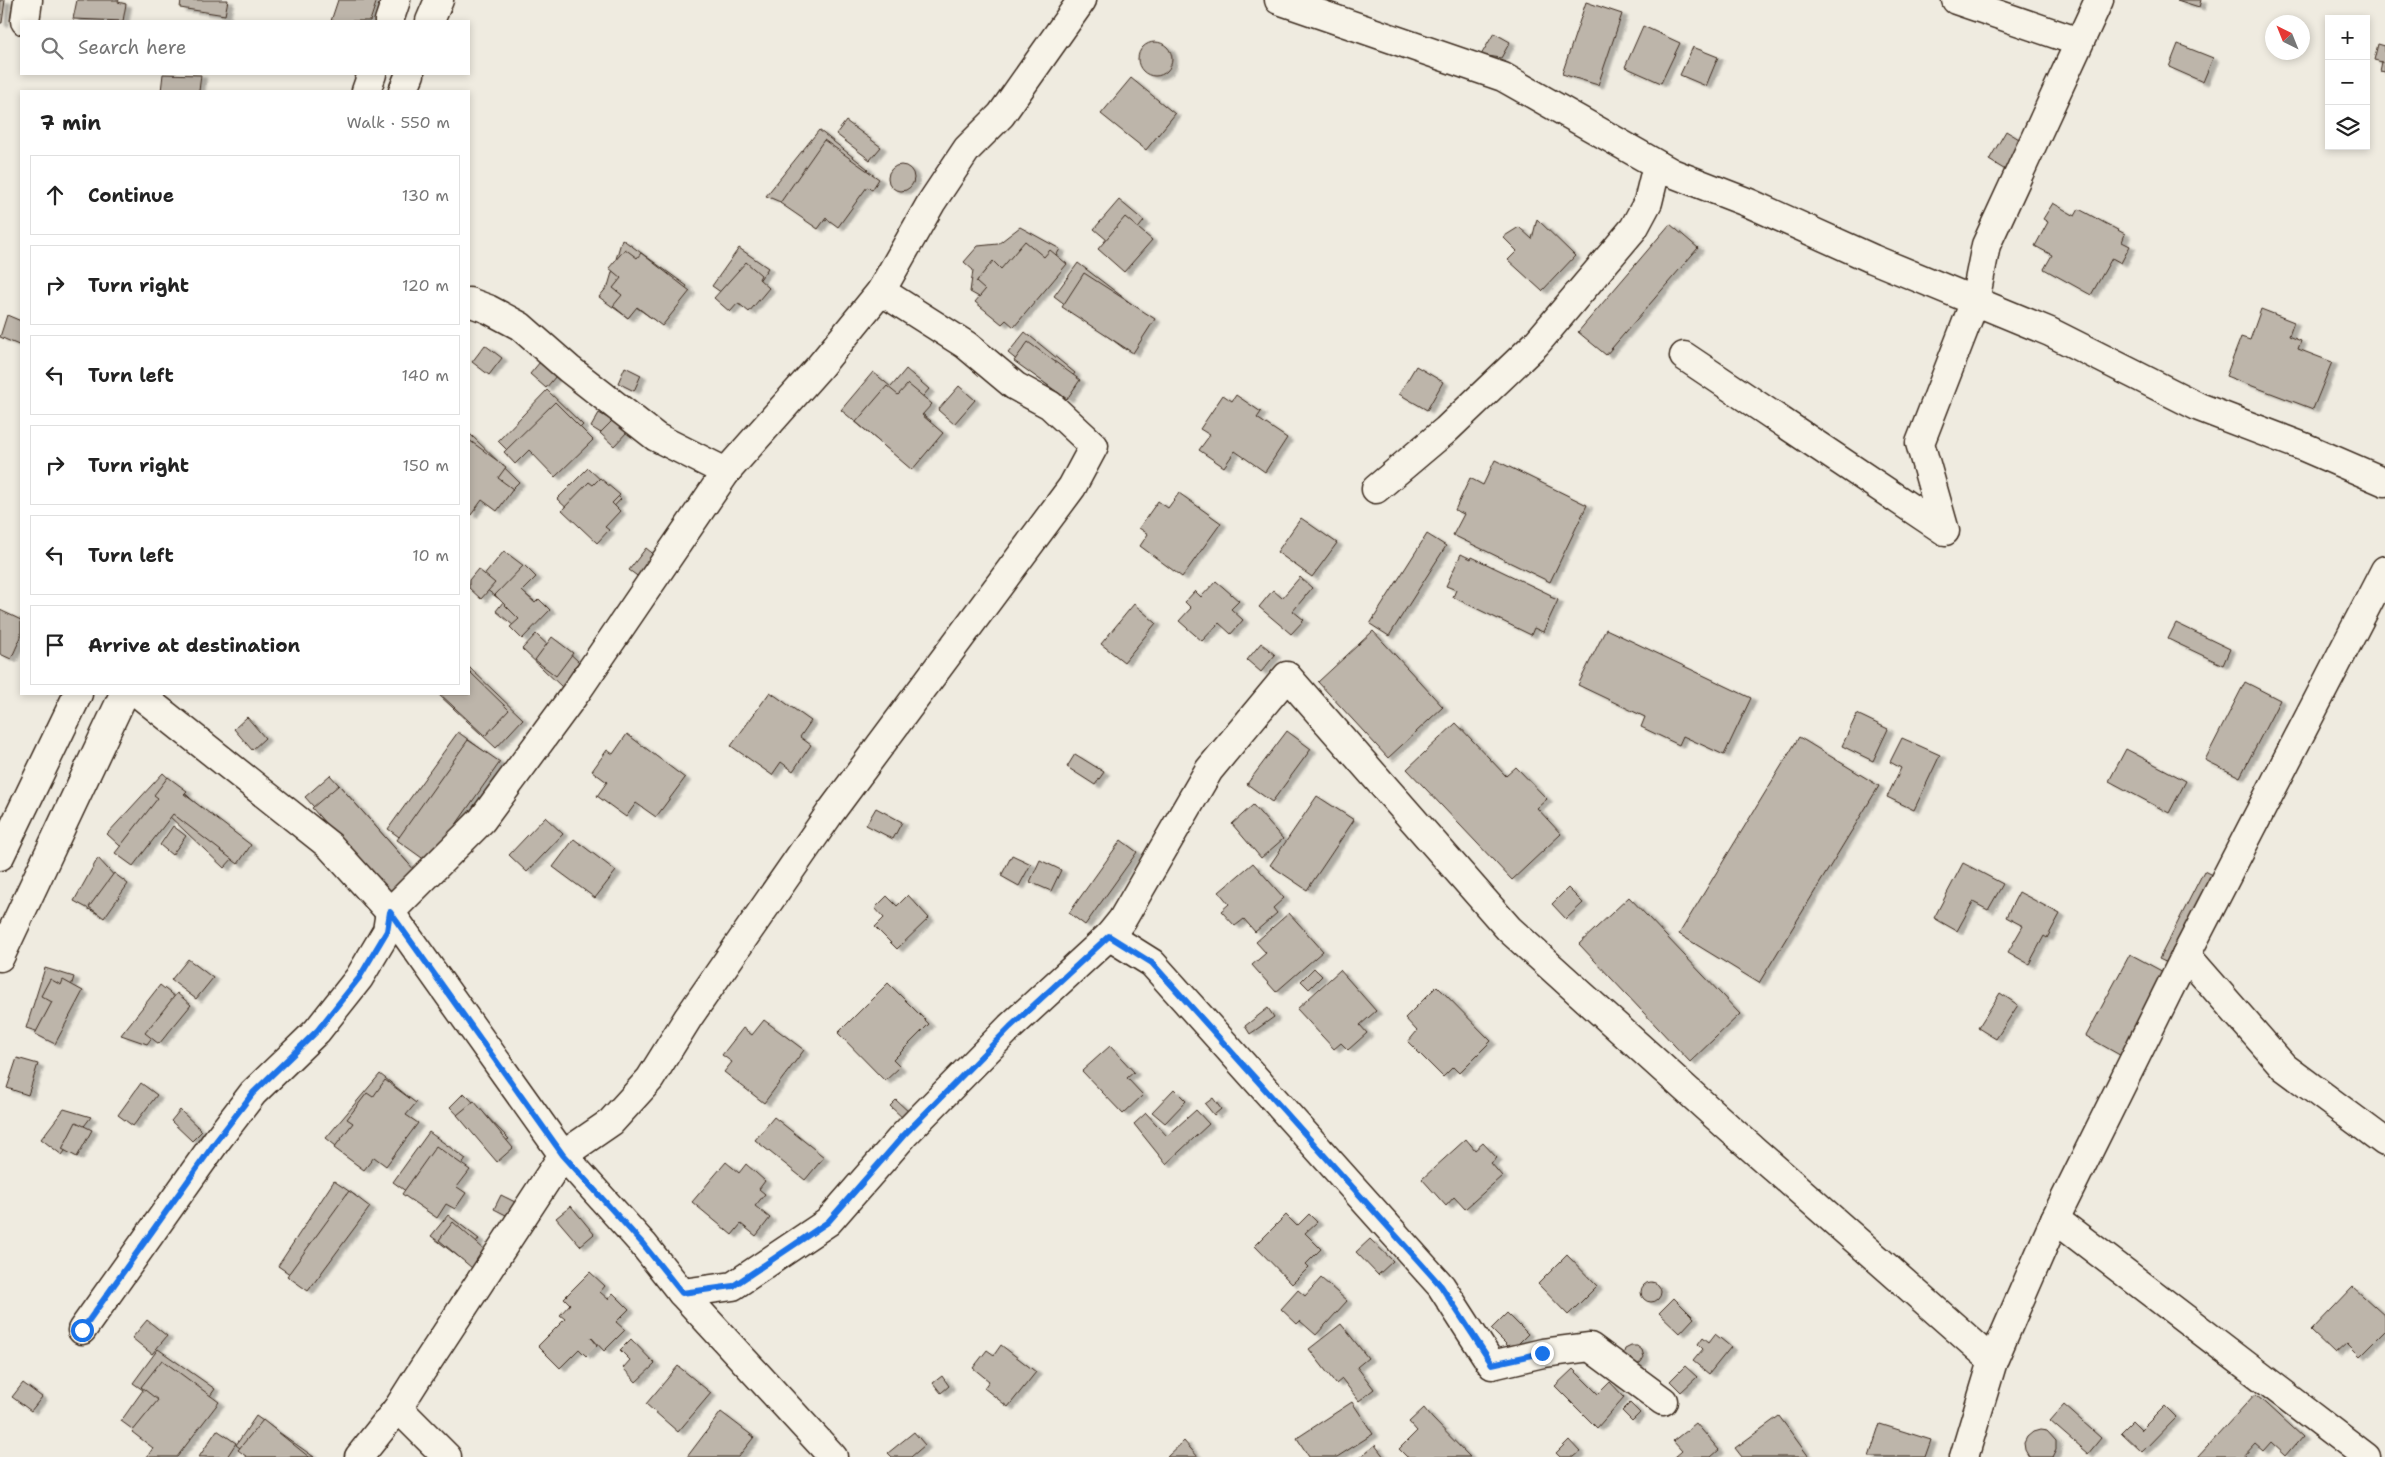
<!DOCTYPE html>
<meta charset="utf-8">
<style>
body{margin:0;font-family:"Shantell Sans",sans-serif;background:#f6f6f6;color:#222}
.controls{position:absolute;right:15px;top:15px;display:grid;overflow:hidden;border-radius:0px;box-shadow:0 2px 8px #0003}
.controls button{width:45px;height:45px;display:grid;place-items:center;padding:0;border:0;border-bottom:1px solid #e0e0e0;background:#fff;color:#222;font:25px sans-serif}
.compass{position:absolute;left:2265px;top:15px;width:45px;height:45px;border-radius:50%;background:#fff;box-shadow:0 2px 8px #0003;rotate:317deg}
.stop{position:absolute;width:15px;height:15px;margin:-11px;border:4px solid #1a73e8;border-radius:50%;background:#fff}
.stop.end{background:#1a73e8;border-color:#fff;box-shadow:0 1px 5px #0008}
.list{margin:0;padding:0;list-style:none}
h2{display:flex;justify-content:space-between;align-items:center;height:65px;margin:0;padding:0 20px;font-size:21px}
h2 small{font-size:16px;font-weight:400;color:#767676}
.list li{display:grid;grid-template-columns:32px 1fr auto;gap:15px;align-items:center;box-sizing:border-box;height:80px;margin:0 10px 10px;padding:0 10px;border:1px solid #e0e0e0;border-radius:0px}
.list b{display:block;font-size:19px;white-space:nowrap}
.list em{font-size:16px;font-style:normal;color:#767676}
.icon{flex:none;width:28px;height:28px;fill:none;stroke:currentColor;stroke-width:2;stroke-linecap:round;stroke-linejoin:round}
.map{position:relative;flex:none;width:2385px;height:1457px;overflow:hidden}
.search{position:absolute;background:#fff;box-shadow:0 2px 8px #0003;left:20px;top:20px;width:450px;height:55px;display:flex;align-items:center;gap:12px;box-sizing:border-box;padding:0 18px;border-radius:0px;color:#767676;font-size:19px}
.panel{position:absolute;background:#fff;box-shadow:0 2px 8px #0003;left:20px;top:90px;width:450px;height:605px;border-radius:0px}
.map>svg:first-child{display:block}
.building{fill:#bdb5aa;stroke:#3b2a1e;filter:url(#shadow)}
.lines{fill:none;stroke-linecap:round;stroke-linejoin:round}
.minor-casing{stroke:#3b2a1e;stroke-width:31}
.minor{stroke:#f7f3e8;stroke-width:28}
.route{stroke:#1a73e8;stroke-width:6}
</style>
<div class="map">
<svg width="2385" height="1457" viewBox="0 0 2385 1457">
<defs>
<filter id="shadow"><feDropShadow dx="5.5" dy="3" stdDeviation="1" flood-color="#0004"/></filter>
</defs>
<rect width="100%" height="100%" fill="#efebe0"/>
<filter id="ink" filterUnits="userSpaceOnUse"><feTurbulence type="fractalNoise" baseFrequency=".02" numOctaves="2"/><feDisplacementMap in="SourceGraphic" scale="10" xChannelSelector="R" yChannelSelector="G"/><feConvolveMatrix kernelMatrix="1 2 1 2 8 2 1 2 1" color-interpolation-filters="sRGB"/></filter>
<g filter="url(#ink)">
<g class="building">
<polygon points="0,0 5,0 2,23 0,23"/>
<polygon points="77,0 119,0 118,2 126,4 123,21 73,19"/>
<polygon points="181,0 228,0 225,15 180,8"/>
<polygon points="338,0 377,0 370,21 331,21"/>
<polygon points="2177,0 2201,0 2199,7"/>
<polygon points="1586,2 1622,14 1598,85 1562,74"/>
<polygon points="1643,26 1680,43 1661,83 1625,67"/>
<polygon points="1494,33 1510,42 1501,58 1481,55"/>
<circle cx="1155" cy="59" r="17"/>
<polygon points="2178,44 2213,58 2203,82 2169,67"/>
<polygon points="2378,44 2385,46 2385,72 2380,71 2382,62 2374,60"/>
<polygon points="1693,47 1718,57 1706,86 1680,75"/>
<polygon points="163,74 201,75 199,91 161,91"/>
<polygon points="1131,78 1175,114 1146,150 1101,114"/>
<polygon points="846,121 881,147 870,160 836,134"/>
<polygon points="819,130 868,169 826,221 766,196"/>
<polygon points="2006,131 2024,142 2007,171 1989,160"/>
<polygon points="824,140 879,179 872,190 867,187 838,227 826,218 818,229 780,203"/>
<circle cx="901" cy="178" r="13"/>
<polygon points="1119,200 1144,221 1120,251 1094,229"/>
<polygon points="2053,203 2075,216 2079,209 2125,234 2122,242 2130,246 2121,263 2112,258 2091,295 2044,269 2052,255 2035,246 2048,222 2043,219"/>
<polygon points="1125,217 1152,240 1124,272 1098,249"/>
<polygon points="1537,219 1575,256 1542,291 1508,260 1517,251 1503,237 1519,227 1532,239"/>
<polygon points="1670,224 1698,248 1606,355 1578,332"/>
<polygon points="1020,227 1060,249 1019,319 970,292 973,270 964,262 978,246 998,244"/>
<polygon points="622,239 687,286 660,324 636,307 628,318 599,297 608,286"/>
<polygon points="1025,241 1044,257 1050,250 1067,264 1014,327 1006,320 1002,324 975,302 985,290 976,282 993,261 1001,269"/>
<polygon points="739,248 768,268 741,306 712,286"/>
<polygon points="625,249 637,258 641,253 690,291 662,326 637,307 628,318 613,306 622,295 613,288 621,278 609,268"/>
<polygon points="746,262 761,275 759,279 769,288 749,312 738,303 730,312 714,298"/>
<polygon points="1078,263 1150,318 1126,350 1054,296"/>
<polygon points="1084,273 1155,319 1133,353 1062,307"/>
<polygon points="2261,309 2294,322 2289,336 2301,341 2298,349 2332,362 2313,409 2226,376 2241,337 2250,340"/>
<polygon points="7,315 21,321 21,346 0,337"/>
<polygon points="1025,332 1075,373 1058,394 1008,353"/>
<polygon points="1028,342 1080,380 1067,399 1014,361"/>
<polygon points="485,345 502,358 489,375 472,362"/>
<polygon points="540,362 556,376 546,388 530,374"/>
<polygon points="1416,366 1443,382 1427,410 1399,394"/>
<polygon points="625,367 641,375 634,391 618,383"/>
<polygon points="906,369 929,389 914,407 931,421 900,459 841,410 873,372 891,387"/>
<polygon points="908,384 932,404 922,415 943,433 912,470 856,422 887,386 898,395"/>
<polygon points="959,386 975,400 954,424 938,410"/>
<polygon points="547,390 583,425 545,463 525,443 513,456 498,441"/>
<polygon points="1223,395 1232,401 1236,395 1261,412 1257,418 1287,438 1265,472 1235,451 1224,467 1199,450 1210,435 1200,429"/>
<polygon points="555,402 593,440 555,477 529,450 515,464 504,452"/>
<polygon points="599,413 621,426 609,438 591,427"/>
<polygon points="615,418 628,431 614,446 600,433"/>
<polygon points="469,433 519,482 493,508 478,492 469,501"/>
<polygon points="469,440 506,467 498,478 513,489 497,511 482,500 471,515 469,514"/>
<polygon points="1495,460 1587,505 1550,582 1453,535 1464,514 1455,510 1470,478 1483,485"/>
<polygon points="588,468 621,499 591,531 557,499"/>
<polygon points="600,478 620,495 612,503 620,511 605,527 609,530 597,543 562,510 589,482 593,485"/>
<polygon points="1179,493 1221,523 1182,577 1140,546 1148,534 1139,528 1158,501 1168,508"/>
<polygon points="1301,518 1337,543 1312,577 1277,552"/>
<polygon points="1427,534 1446,546 1389,636 1370,624"/>
<polygon points="646,548 657,557 640,578 629,570"/>
<polygon points="504,551 524,566 511,583 534,601 514,626 496,611 503,602 478,583"/>
<polygon points="1461,554 1471,559 1472,557 1551,595 1550,597 1558,600 1543,632 1534,628 1531,635 1453,597 1456,590 1446,586"/>
<polygon points="524,565 536,577 522,591 535,603 539,599 550,610 522,639 510,627 519,619 495,595"/>
<polygon points="478,569 495,583 481,599 469,588 469,580"/>
<polygon points="1300,577 1312,588 1293,611 1304,620 1291,634 1259,607 1273,590 1282,598"/>
<polygon points="1216,581 1239,601 1231,609 1243,620 1231,634 1219,623 1202,641 1179,621 1191,608 1185,602 1195,591 1201,597"/>
<polygon points="1134,604 1156,623 1124,662 1101,644"/>
<polygon points="0,610 21,620 21,637 11,659 0,654"/>
<polygon points="2176,623 2230,649 2223,665 2168,639"/>
<polygon points="1606,629 1751,698 1724,755 1683,736 1679,745 1641,727 1645,717 1578,685"/>
<polygon points="1373,631 1443,707 1388,758 1318,682"/>
<polygon points="536,634 557,654 563,647 579,662 573,668 577,672 562,687 522,649"/>
<polygon points="552,637 573,653 556,676 535,660"/>
<polygon points="1261,643 1275,655 1261,672 1247,660"/>
<polygon points="469,667 523,719 496,748 438,694 469,694"/>
<polygon points="469,671 509,710 485,736 440,694 469,694"/>
<polygon points="2245,682 2280,700 2240,777 2205,760"/>
<polygon points="770,692 811,721 800,737 811,745 793,771 781,762 772,775 731,746"/>
<polygon points="1857,714 1888,729 1873,761 1842,746"/>
<polygon points="247,717 265,738 252,750 234,729"/>
<polygon points="1456,723 1506,776 1516,767 1547,799 1537,808 1561,834 1512,880 1407,769"/>
<polygon points="1287,731 1311,749 1272,802 1247,784"/>
<polygon points="458,732 485,752 416,849 388,829"/>
<polygon points="627,734 685,778 656,817 636,803 626,817 597,796 607,782 592,771 607,750 613,754"/>
<polygon points="1799,737 1879,786 1759,983 1679,934"/>
<polygon points="1902,738 1940,755 1914,810 1887,797 1901,768 1890,762"/>
<polygon points="468,740 500,762 429,863 397,840"/>
<polygon points="2126,749 2186,781 2169,813 2109,781"/>
<polygon points="1075,754 1104,772 1095,785 1067,767"/>
<polygon points="163,773 243,847 224,868 167,814 130,855 107,834"/>
<polygon points="330,775 408,863 383,885 305,797"/>
<polygon points="168,777 187,791 184,794 251,845 238,864 173,814 133,866 115,853 158,798 154,795"/>
<polygon points="339,785 416,872 389,896 312,808"/>
<polygon points="1317,796 1354,820 1307,890 1270,865"/>
<polygon points="1253,805 1283,839 1261,858 1232,824"/>
<polygon points="876,808 902,822 893,839 866,825"/>
<polygon points="545,817 563,834 527,872 509,855"/>
<polygon points="173,826 186,836 172,855 160,845"/>
<polygon points="574,839 616,871 595,898 553,867"/>
<polygon points="1121,840 1137,852 1085,925 1069,913"/>
<polygon points="1012,855 1031,864 1019,886 1001,876"/>
<polygon points="98,858 117,879 98,914 74,901"/>
<polygon points="1040,860 1061,870 1051,891 1030,882"/>
<polygon points="1253,863 1284,898 1273,908 1277,913 1255,932 1244,919 1235,926 1221,911 1229,904 1219,892"/>
<polygon points="1963,863 2003,884 1988,910 1973,902 1957,931 1934,918"/>
<polygon points="2204,871 2216,877 2172,965 2159,959"/>
<polygon points="114,873 128,884 104,918 89,907"/>
<polygon points="1568,888 1583,903 1566,919 1552,904"/>
<polygon points="2019,892 2060,914 2047,938 2044,936 2029,964 2008,952 2023,926 2006,917"/>
<polygon points="908,895 929,918 897,949 875,927 884,918 875,908 887,896 897,906"/>
<polygon points="1629,897 1740,1014 1690,1062 1579,944"/>
<polygon points="1289,913 1323,951 1276,992 1252,965 1266,953 1256,942"/>
<polygon points="2130,954 2169,975 2125,1058 2086,1036"/>
<polygon points="188,959 213,978 196,999 171,980"/>
<polygon points="45,968 74,977 55,1037 26,1028"/>
<polygon points="1314,968 1322,976 1309,989 1301,981"/>
<polygon points="1340,970 1376,1011 1360,1025 1367,1033 1348,1050 1341,1043 1334,1049 1297,1009"/>
<polygon points="50,979 61,985 63,980 83,991 55,1044 35,1034 52,1002 41,996"/>
<polygon points="888,983 929,1024 893,1060 900,1067 885,1081 838,1033"/>
<polygon points="160,985 180,1001 147,1044 121,1035"/>
<polygon points="1437,986 1491,1041 1459,1073 1453,1067 1443,1077 1408,1042 1417,1031 1405,1018"/>
<polygon points="177,993 191,1005 159,1044 145,1033"/>
<polygon points="2000,993 2018,1005 1996,1039 1978,1028"/>
<polygon points="1268,1008 1274,1017 1250,1034 1245,1026"/>
<polygon points="764,1020 804,1050 764,1103 724,1072 732,1062 722,1055 743,1028 752,1035"/>
<polygon points="1110,1046 1134,1072 1127,1078 1143,1095 1123,1114 1082,1071"/>
<polygon points="17,1058 38,1064 28,1095 7,1088"/>
<polygon points="380,1074 406,1095 404,1126 381,1159 364,1153 356,1162 326,1138"/>
<polygon points="385,1080 416,1103 406,1115 418,1123 386,1166 374,1157 364,1170 334,1148 353,1123 347,1119 367,1093 373,1097"/>
<polygon points="141,1083 157,1095 133,1126 118,1115"/>
<polygon points="1174,1089 1186,1101 1165,1123 1152,1112"/>
<polygon points="464,1093 509,1139 490,1149 450,1107"/>
<polygon points="1213,1098 1221,1109 1214,1115 1205,1104"/>
<polygon points="896,1100 911,1114 905,1120 890,1106"/>
<polygon points="474,1101 513,1148 497,1162 457,1115"/>
<polygon points="64,1109 91,1117 62,1155 41,1139"/>
<polygon points="180,1110 202,1131 192,1141 171,1121"/>
<polygon points="1196,1110 1209,1124 1166,1164 1134,1124 1146,1113 1167,1136"/>
<polygon points="774,1117 824,1157 805,1180 755,1140"/>
<polygon points="76,1122 92,1130 77,1157 62,1149"/>
<polygon points="429,1132 466,1159 431,1209 393,1182"/>
<polygon points="1466,1139 1475,1150 1483,1143 1497,1158 1491,1163 1502,1176 1465,1209 1454,1197 1446,1206 1422,1179"/>
<polygon points="436,1146 470,1170 457,1187 466,1193 455,1209 446,1204 437,1218 402,1194"/>
<polygon points="726,1162 739,1173 746,1164 765,1181 759,1189 765,1194 755,1206 770,1218 756,1236 741,1224 732,1235 692,1202"/>
<polygon points="334,1181 356,1196 300,1281 278,1266"/>
<polygon points="349,1191 370,1207 308,1291 287,1276"/>
<polygon points="501,1195 519,1204 512,1218 494,1209"/>
<polygon points="571,1206 594,1234 580,1246 556,1218"/>
<polygon points="1309,1214 1317,1222 1305,1233 1321,1249 1306,1264 1309,1267 1292,1284 1255,1246 1286,1215 1297,1226"/>
<polygon points="448,1215 479,1239 463,1260 431,1236"/>
<polygon points="453,1222 486,1251 472,1268 439,1240"/>
<polygon points="1370,1239 1393,1261 1378,1275 1356,1252"/>
<polygon points="1567,1255 1597,1286 1568,1315 1538,1284"/>
<polygon points="590,1272 605,1286 600,1292 608,1299 613,1293 629,1309 616,1322 625,1330 604,1351 591,1337 597,1345 586,1356 579,1349 560,1368 538,1346 565,1319 560,1315 570,1304 564,1298"/>
<polygon points="1321,1278 1347,1301 1316,1335 1300,1321 1297,1324 1281,1309 1298,1290 1305,1296"/>
<circle cx="1651" cy="1292" r="10"/>
<polygon points="2353,1287 2385,1316 2385,1331 2360,1356 2347,1343 2335,1354 2311,1331"/>
<polygon points="1674,1298 1694,1318 1680,1333 1659,1313"/>
<polygon points="1507,1313 1528,1334 1512,1350 1491,1329"/>
<polygon points="147,1320 167,1336 152,1354 132,1338"/>
<polygon points="1341,1324 1368,1358 1357,1367 1374,1389 1359,1401 1342,1379 1336,1384 1309,1349"/>
<polygon points="1715,1334 1731,1347 1709,1374 1693,1361 1703,1349 1698,1344 1703,1337 1709,1342"/>
<polygon points="631,1339 655,1364 636,1382 623,1368 630,1360 620,1350"/>
<polygon points="1001,1345 1036,1372 1008,1407 984,1388 989,1381 973,1368 987,1350 994,1355"/>
<polygon points="1631,1346 1637,1346 1642,1350 1644,1357 1641,1362 1636,1366 1623,1355 1625,1349"/>
<polygon points="158,1349 215,1389 168,1455 121,1421 143,1390 133,1383"/>
<polygon points="162,1360 219,1402 177,1457 147,1457 153,1448 132,1432 158,1400 141,1387"/>
<polygon points="678,1366 711,1393 678,1432 646,1404"/>
<polygon points="1685,1366 1697,1377 1681,1392 1670,1381"/>
<polygon points="1573,1369 1598,1394 1610,1382 1624,1397 1597,1428 1555,1386"/>
<polygon points="942,1376 949,1386 941,1393 933,1383"/>
<polygon points="23,1383 42,1397 31,1411 12,1397"/>
<polygon points="2255,1394 2302,1437 2286,1456 2271,1442 2263,1451 2255,1444 2243,1457 2198,1457"/>
<polygon points="1352,1402 1373,1434 1337,1457 1309,1457 1297,1438"/>
<polygon points="1630,1403 1640,1413 1632,1421 1622,1411"/>
<polygon points="2064,1405 2101,1438 2088,1454 2050,1421"/>
<polygon points="2165,1406 2176,1417 2142,1452 2121,1432 2132,1421 2141,1430"/>
<polygon points="1424,1408 1432,1418 1470,1457 1407,1457 1399,1449 1417,1431 1409,1422"/>
<polygon points="721,1412 754,1437 738,1457 687,1457"/>
<polygon points="256,1416 314,1457 252,1457 236,1445"/>
<polygon points="1779,1416 1809,1457 1742,1457 1735,1448"/>
<polygon points="263,1420 309,1457 247,1457 238,1450"/>
<polygon points="1696,1423 1719,1450 1711,1457 1675,1457 1682,1451 1673,1441"/>
<polygon points="1880,1424 1931,1440 1925,1457 1869,1457"/>
<polygon points="217,1430 236,1443 227,1457 199,1457"/>
<polygon points="2040,1430 2047,1431 2056,1441 2056,1449 2052,1457 2029,1457 2025,1450 2024,1443 2027,1437 2033,1432"/>
<polygon points="914,1432 925,1445 911,1457 892,1457 888,1453"/>
<polygon points="1569,1440 1580,1452 1574,1457 1560,1457 1556,1453"/>
<polygon points="1184,1441 1198,1457 1167,1457"/>
<polygon points="1375,1445 1384,1457 1360,1457"/>
</g>
<g class="lines">
<defs>
<g id="minor">
<polyline points="1279,0 1503,77 1672,173 1749,203 1873,259 2050,332 2199,407 2304,447 2385,482"/>
<polyline points="1956,0 2079,42"/>
<polyline points="25,21 28,0"/>
<polyline points="389,21 396,0"/>
<polyline points="430,21 439,0"/>
<polyline points="366,91 372,74"/>
<polyline points="403,91 410,74"/>
<polyline points="469,302 488,309 520,326 569,369 656,437 726,472"/>
<polyline points="1684,356 1945,531 1920,443 1975,301 1986,245 2099,0"/>
<polyline points="1376,489 1446,430 1536,344 1634,228 1648,202 1657,165"/>
<polyline points="139,694 330,846 390,912 563,1155 643,1244 682,1293 833,1457"/>
<polyline points="0,856 78,694"/>
<polyline points="1109,936 1152,963 1441,1286 1492,1365 1543,1353 1590,1347 1663,1401"/>
<polyline points="2186,955 2284,1067 2385,1142"/>
<polyline points="0,957 124,694"/>
<polyline points="2055,1219 2366,1457"/>
<polyline points="682,1293 733,1286 828,1222 904,1135 1010,1027 1109,936 1122,920 1209,770 1287,676 1509,929 1729,1128 1993,1361 2055,1219 2186,955 2385,570"/>
<polyline points="82,1330 217,1140 253,1093 317,1031 359,978 387,931 390,912 482,820 577,691 726,472 820,366 881,291 931,203 967,149 1001,115 1082,0"/>
<polyline points="359,1457 398,1408"/>
<polyline points="447,1457 398,1408 417,1378 563,1155 611,1122 650,1079 688,1018 830,813 1072,487 1094,446 1050,405 1015,386 966,345 881,291"/>
<polyline points="1964,1457 1993,1361"/>
</g>
</defs>
<use href="#minor" class="minor-casing"/>
<use href="#minor" class="minor"/>
</g>
</g>
<g class="lines" filter="url(#ink)">
<polyline class="route" points="82,1330 217,1140 253,1093 317,1031 359,978 387,931 390,912 563,1155 643,1244 682,1293 733,1286 828,1222 904,1135 1010,1027 1109,936 1152,963 1441,1286 1492,1364 1542,1353"/>
</g>
</svg>
<div class="controls">
<button>+</button>
<button>−</button>
<button><svg class="icon" aria-label="layers" viewBox="0 0 24 24"><path d="M12 4l9 5-9 5-9-5zM3 14l9 5 9-5"/></svg></button>
</div>
<svg class="compass" viewBox="-18 -18 36 36"><path d="M0-13l5 13h-10z" fill="#e53935"/><path d="M0 13l5-13h-10z" fill="#767676"/></svg>
<div class="stop" style="left:82px;top:1330px"></div>
<div class="stop end" style="left:1542px;top:1353px"></div>
<div class="search"><svg class="icon" aria-label="search" viewBox="0 0 24 24"><circle cx="10" cy="10" r="6"/><path d="M15 15l6 6"/></svg>Search here</div>
<section class="panel">
<h2>7 min<small>Walk · 550 m</small></h2>
<ul class="list">
<li><svg class="icon" aria-label="ahead" viewBox="0 0 24 24"><path d="M12 20V5M6 11l6-6 6 6"/></svg><div><b>Continue</b></div><em>130 m</em></li>
<li><svg class="icon" aria-label="right" viewBox="0 0 24 24"><path d="M7 20v-9h11M14 6l5 5-5 5"/></svg><div><b>Turn right</b></div><em>120 m</em></li>
<li><svg class="icon" aria-label="left" viewBox="0 0 24 24"><path d="M17 20v-9H6M10 6l-5 5 5 5"/></svg><div><b>Turn left</b></div><em>140 m</em></li>
<li><svg class="icon" aria-label="right" viewBox="0 0 24 24"><path d="M7 20v-9h11M14 6l5 5-5 5"/></svg><div><b>Turn right</b></div><em>150 m</em></li>
<li><svg class="icon" aria-label="left" viewBox="0 0 24 24"><path d="M17 20v-9H6M10 6l-5 5 5 5"/></svg><div><b>Turn left</b></div><em>10 m</em></li>
<li><svg class="icon" aria-label="arrive" viewBox="0 0 24 24"><path d="M6 21V4h12l-3 4 3 4H6"/></svg><div><b>Arrive at destination</b></div></li>
</ul>
</section>
</div>
